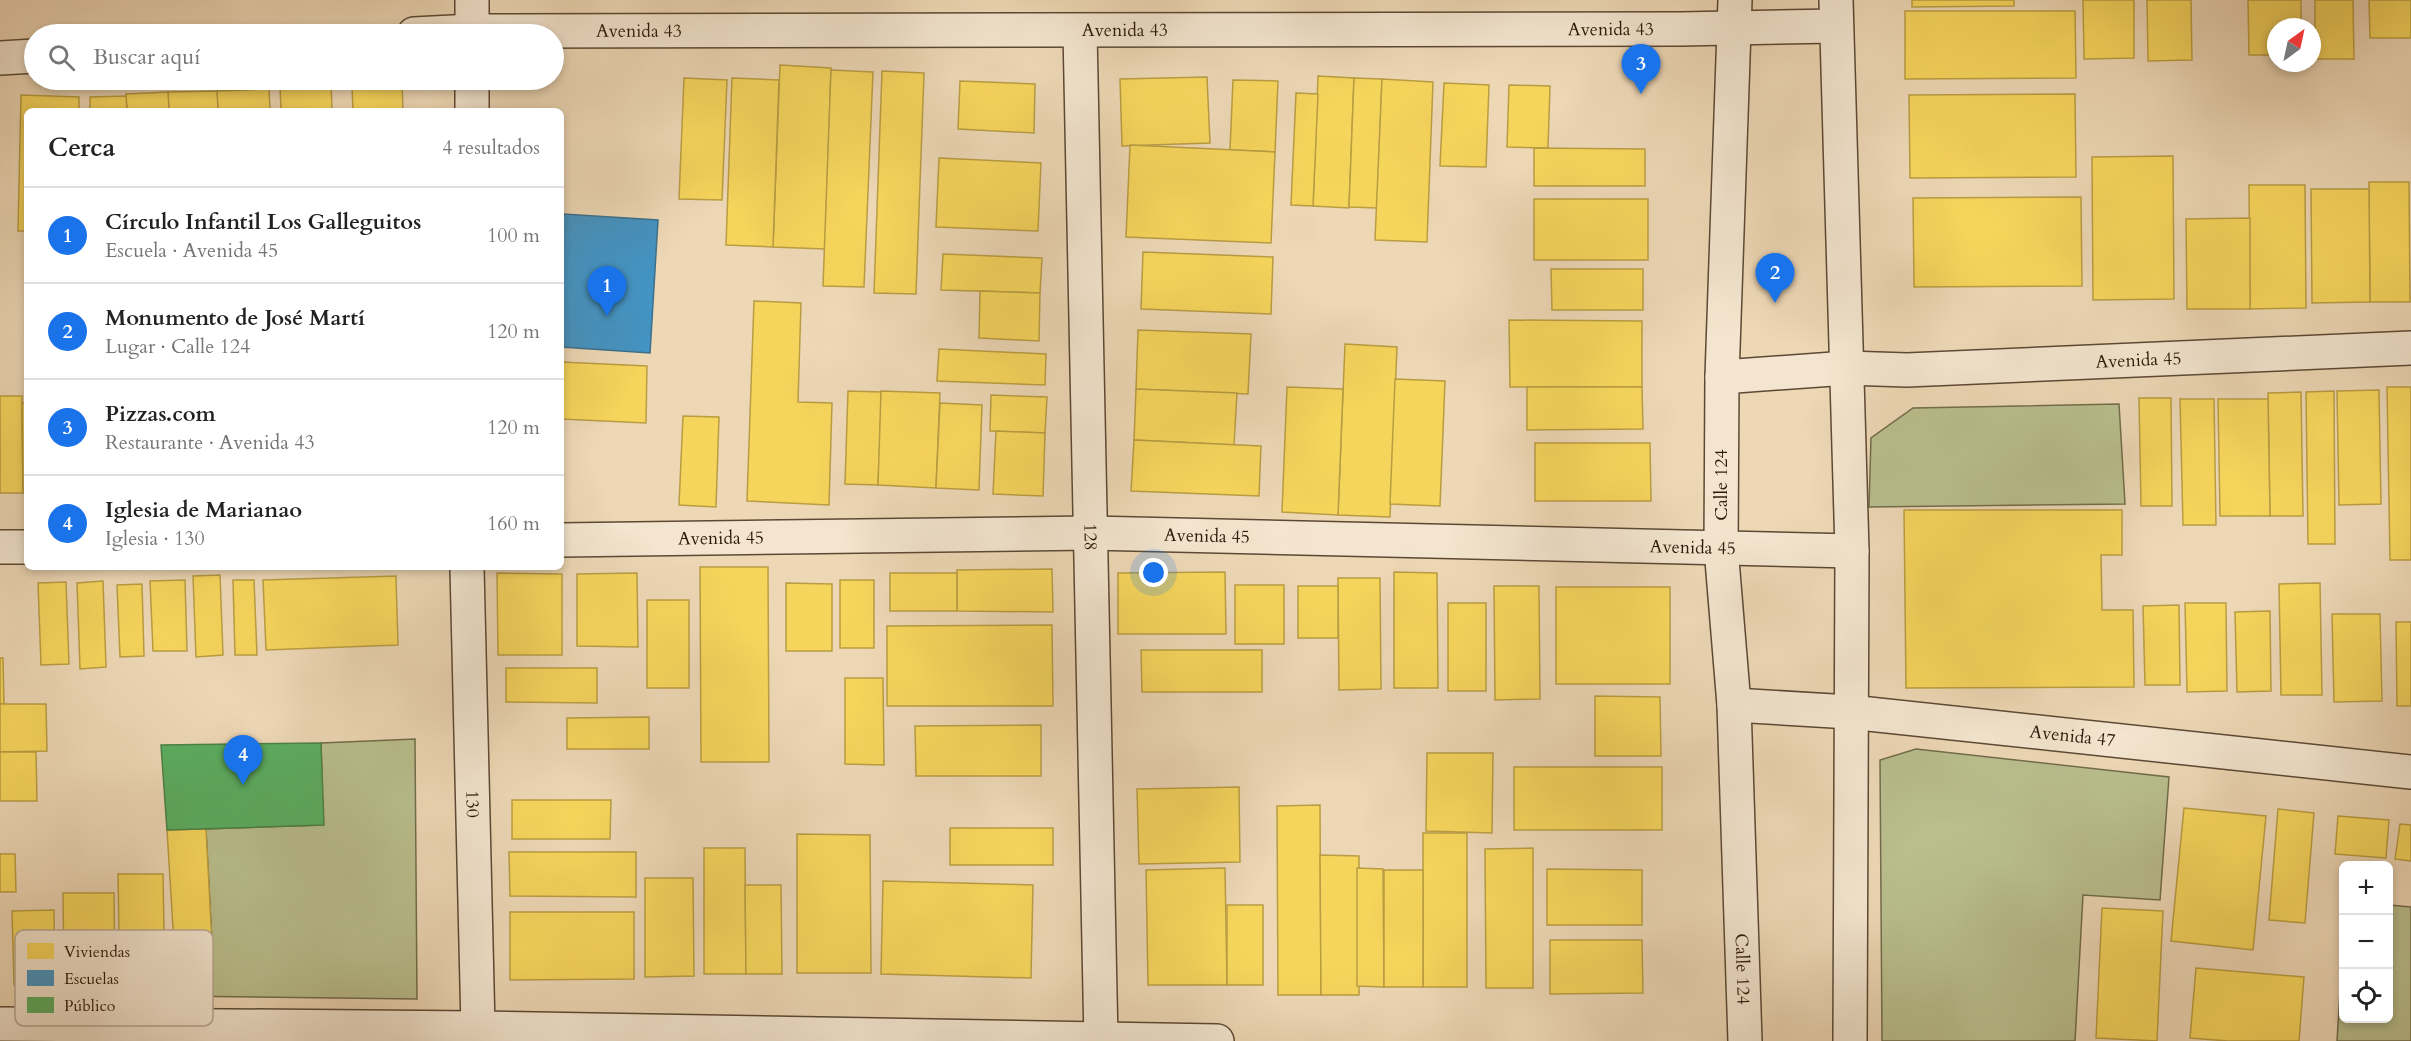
<!DOCTYPE html>
<html lang="es">
<meta charset="utf-8">
<style>
body{margin:0;font-family:Cardo,serif;background:#f2f2f2;color:#222}
.controls{position:absolute;right:18px;bottom:18px;display:grid;overflow:hidden;border-radius:9px;box-shadow:0 3px 9px #0003}
.controls button{width:54px;height:54px;display:grid;place-items:center;padding:0;border:0;border-bottom:2px solid #e0e0e0;background:#fff;color:#222;font:30px sans-serif}
.compass{position:absolute;left:2267px;top:18px;width:54px;height:54px;border-radius:50%;background:#fff;box-shadow:0 3px 9px #0003;rotate:33deg}
.you{position:absolute;left:1154px;top:573px;width:21px;height:21px;margin:-15px;border:4px solid #fff;border-radius:50%;background:#1a73e8;box-shadow:0 0 0 9px #1a73e833}
.badge{display:grid;place-items:center;width:39px;height:39px;border-radius:50%;background:#1a73e8;color:#fff;font-size:20px;font-weight:700}
.pin{position:absolute;translate:-50% -50px;filter:drop-shadow(0 2px 3px #0008)}
.pin::after{content:'';position:absolute;top:32px;width:21px;height:18px;background:inherit;clip-path:polygon(0 0,100% 0,50% 100%)}
.list{margin:0;padding:0;list-style:none}
h2{display:flex;justify-content:space-between;align-items:center;height:78px;margin:0;padding:0 24px;font-size:26px}
h2 small{font-size:20px;font-weight:400;color:#767676}
.list li{display:grid;grid-template-columns:39px 1fr auto;gap:18px;align-items:center;box-sizing:border-box;height:96px;padding:0 24px;border-top:2px solid #e0e0e0}
.list b{display:block;font-size:22px;white-space:nowrap}
.list p{margin:0;font-size:20px;white-space:nowrap;color:#767676}
.list em{font-size:20px;font-style:normal;color:#767676}
.icon{flex:none;width:33px;height:33px;fill:none;stroke:currentColor;stroke-width:2;stroke-linecap:round;stroke-linejoin:round}
.map{position:relative;flex:none;width:2411px;height:1041px;overflow:hidden}
.search{position:absolute;background:#fff;box-shadow:0 3px 9px #0003;left:24px;top:24px;width:540px;height:66px;display:flex;align-items:center;gap:15px;box-sizing:border-box;padding:0 21px;border-radius:33px;color:#767676;font-size:22px}
.panel{position:absolute;background:#fff;box-shadow:0 3px 9px #0003;left:24px;top:108px;width:540px;height:462px;border-radius:9px}
.map>svg:first-child{display:block}
.green{fill:#b9be8d;stroke:#726c4b;stroke-width:1.5}
.homes{fill:#f6d55c;stroke:#b99d43;stroke-width:1.5}
.schools{fill:#4393c3;stroke:#3c6f8b;stroke-width:1.5}
.public{fill:#5aae61;stroke:#4c8247;stroke-width:1.5}
.lines{fill:none;stroke-linecap:round;stroke-linejoin:round}
.minor-casing{stroke:#5c4934;stroke-width:36}
.tertiary-casing{stroke:#5c4934;stroke-width:36}
.minor{stroke:#f3e5cf;stroke-width:33}
.tertiary{stroke:#f3e5cf;stroke-width:33}
.labels{text-anchor:middle;dominant-baseline:central;stroke-width:6;stroke-linejoin:round;paint-order:stroke}
.street-label{font-size:18px;fill:#2c1a09;stroke:#f3e5cf}
.key{fill:#f3e5cf;stroke:#b7a894;stroke-width:1.5}
.key-label{font-size:16px;fill:#2c1a09}
</style>
<div class="map">
<svg width="2411" height="1041" viewBox="0 0 2411 1041">
<rect width="100%" height="100%" fill="#edd7b5"/>
<filter id="stains"><feTurbulence type="fractalNoise" baseFrequency=".00333" numOctaves="4"/><feColorMatrix values="0 0 0 0 .2 0 0 0 0 .09 0 0 0 0 .02 0 0 0 .5 -.17"/></filter>
<radialGradient id="worn" r=".72"><stop offset=".6" stop-color="#630" stop-opacity="0"/><stop offset="1" stop-color="#630" stop-opacity=".3"/></radialGradient>
<g class="green">
<polygon points="2119,404 2125,504 1869,507 1871,438 1913,408"/>
<polygon points="415,739 417,999 174,996 174,944 212,943 206,829 323,825 321,743"/>
<polygon points="1916,749 2169,777 2160,900 2083,895 2075,1041 1882,1041 1880,760"/>
<polygon points="2389,905 2411,907 2411,1041 2337,1041 2343,944 2344,1018 2388,1018"/>
</g>
<g class="homes">
<polygon points="1912,0 2014,0 2014,6 1912,7"/>
<polygon points="2083,0 2134,0 2134,58 2084,59"/>
<polygon points="2147,0 2191,0 2192,60 2148,61"/>
<polygon points="2248,0 2301,0 2301,27 2276,27 2276,55 2249,55"/>
<polygon points="2315,0 2353,0 2354,59 2315,59"/>
<polygon points="2369,0 2411,0 2411,38 2370,38"/>
<polygon points="1905,11 2075,11 2076,78 1905,79"/>
<polygon points="780,65 831,68 825,249 773,247"/>
<polygon points="831,70 873,72 864,287 823,286"/>
<polygon points="882,71 924,73 916,294 874,293"/>
<polygon points="1318,76 1354,78 1349,208 1313,206"/>
<polygon points="1207,77 1210,143 1122,146 1120,79"/>
<polygon points="684,78 727,80 722,200 679,199"/>
<polygon points="732,78 779,80 773,247 726,245"/>
<polygon points="1354,78 1382,79 1377,208 1349,207"/>
<polygon points="1382,79 1433,82 1427,242 1375,240"/>
<polygon points="1233,80 1278,81 1275,152 1230,150"/>
<polygon points="960,81 1035,84 1034,133 958,129"/>
<polygon points="331,83 332,111 281,111 280,85"/>
<polygon points="402,83 403,111 353,111 352,85"/>
<polygon points="1444,83 1489,85 1486,167 1440,166"/>
<polygon points="1509,85 1550,86 1548,148 1507,147"/>
<polygon points="269,89 270,111 218,111 217,91"/>
<polygon points="217,91 218,111 169,111 168,92"/>
<polygon points="168,92 169,111 127,111 126,94"/>
<polygon points="1296,93 1318,94 1313,206 1291,205"/>
<polygon points="2075,94 2076,177 1910,178 1909,95"/>
<polygon points="21,95 79,97 79,111 27,111 27,231 18,231"/>
<polygon points="126,96 127,111 90,111 90,97"/>
<polygon points="1130,145 1275,152 1271,243 1126,237"/>
<polygon points="1534,148 1645,149 1645,186 1534,186"/>
<polygon points="2173,156 2174,299 2093,300 2092,157"/>
<polygon points="939,158 1041,163 1038,231 936,227"/>
<polygon points="2369,182 2409,182 2410,302 2370,302"/>
<polygon points="2249,185 2305,185 2306,308 2250,309"/>
<polygon points="2311,189 2369,189 2370,302 2312,303"/>
<polygon points="2081,197 2082,286 1914,287 1913,198"/>
<rect x="1534" y="199" width="114" height="61"/>
<polygon points="2250,218 2250,309 2187,309 2186,219"/>
<polygon points="1143,252 1273,257 1271,314 1141,309"/>
<polygon points="943,254 1042,258 1040,293 941,290"/>
<polygon points="1551,269 1643,269 1643,310 1552,310"/>
<polygon points="980,291 1040,293 1039,341 979,338"/>
<polygon points="754,301 801,303 798,402 832,403 829,505 747,501"/>
<polygon points="1509,320 1642,321 1642,387 1510,387"/>
<polygon points="1138,330 1251,334 1248,394 1136,389"/>
<polygon points="1345,344 1397,347 1390,517 1338,515"/>
<polygon points="939,349 1046,354 1045,385 937,381"/>
<polygon points="561,362 647,366 646,423 561,419"/>
<polygon points="1395,379 1445,381 1440,506 1390,504"/>
<polygon points="1287,387 1343,389 1338,515 1282,512"/>
<polygon points="1527,387 1642,387 1643,429 1527,430"/>
<polygon points="2387,387 2411,387 2411,560 2390,560"/>
<polygon points="1136,389 1237,393 1234,445 1134,440"/>
<polygon points="2379,390 2381,504 2339,505 2337,391"/>
<polygon points="848,391 882,392 878,485 845,484"/>
<polygon points="881,391 940,393 936,488 878,485"/>
<polygon points="2334,391 2335,544 2308,544 2306,392"/>
<polygon points="2301,392 2303,516 2270,516 2268,393"/>
<polygon points="991,395 1047,397 1045,433 990,431"/>
<polygon points="0,396 22,396 23,493 0,493"/>
<polygon points="2139,398 2171,398 2172,506 2141,506"/>
<polygon points="2180,399 2214,399 2216,525 2183,525"/>
<polygon points="2218,399 2268,399 2270,516 2220,516"/>
<polygon points="22,403 27,403 27,493 23,493"/>
<polygon points="940,403 982,405 979,490 936,488"/>
<polygon points="683,416 719,417 716,507 679,505"/>
<polygon points="996,431 1045,433 1043,496 993,494"/>
<polygon points="1134,440 1261,446 1259,496 1131,491"/>
<polygon points="1535,443 1650,443 1651,501 1535,501"/>
<polygon points="1904,510 2122,510 2122,555 2101,555 2102,610 2133,610 2134,687 1906,688"/>
<polygon points="700,567 768,567 769,762 701,762"/>
<polygon points="1052,569 1053,612 957,611 957,570"/>
<polygon points="1225,572 1226,634 1118,634 1118,573"/>
<polygon points="1394,572 1437,573 1438,688 1394,688"/>
<polygon points="497,573 562,574 562,655 498,655"/>
<polygon points="637,573 638,647 577,646 577,574"/>
<rect x="890" y="573" width="67" height="38"/>
<polygon points="220,575 223,655 196,657 193,576"/>
<polygon points="396,576 398,645 266,650 263,580"/>
<polygon points="1338,578 1380,578 1381,689 1339,690"/>
<polygon points="185,580 187,651 153,651 150,581"/>
<polygon points="233,580 254,580 257,655 235,655"/>
<rect x="840" y="580" width="34" height="68"/>
<polygon points="103,581 106,667 80,669 77,583"/>
<polygon points="66,582 69,664 41,665 38,583"/>
<polygon points="786,583 832,584 832,651 786,651"/>
<polygon points="2320,583 2322,695 2281,695 2279,584"/>
<polygon points="142,584 144,656 120,657 117,585"/>
<rect x="1235" y="585" width="49" height="59"/>
<rect x="1298" y="586" width="40" height="52"/>
<polygon points="1494,586 1539,586 1540,699 1495,700"/>
<rect x="1556" y="587" width="114" height="97"/>
<rect x="647" y="600" width="42" height="88"/>
<rect x="1448" y="603" width="38" height="88"/>
<polygon points="2185,603 2226,603 2227,691 2187,692"/>
<polygon points="2179,605 2180,685 2145,685 2143,606"/>
<polygon points="2270,611 2271,691 2237,692 2235,612"/>
<polygon points="2332,614 2380,614 2382,701 2334,702"/>
<polygon points="2396,622 2411,622 2411,706 2397,706"/>
<polygon points="1052,625 1053,706 887,706 887,626"/>
<polygon points="1141,650 1262,650 1262,692 1142,692"/>
<polygon points="0,658 3,658 4,704 0,704"/>
<polygon points="506,668 597,668 597,703 506,702"/>
<polygon points="845,678 883,678 884,765 845,764"/>
<polygon points="1595,696 1660,697 1661,756 1595,756"/>
<polygon points="0,704 46,704 47,751 0,752"/>
<polygon points="649,717 649,749 567,749 567,718"/>
<polygon points="1041,725 1041,776 916,776 915,726"/>
<polygon points="0,752 36,752 37,801 0,801"/>
<polygon points="1427,753 1493,753 1492,833 1426,831"/>
<rect x="1514" y="767" width="148" height="63"/>
<polygon points="1239,787 1240,862 1139,864 1137,789"/>
<polygon points="512,800 611,800 610,839 512,839"/>
<polygon points="1320,805 1321,995 1278,995 1277,806"/>
<polygon points="2184,808 2266,816 2253,950 2171,941"/>
<polygon points="2278,809 2314,813 2305,923 2269,920"/>
<polygon points="2338,816 2389,820 2386,858 2335,854"/>
<polygon points="2400,824 2411,825 2411,861 2395,859"/>
<rect x="950" y="828" width="103" height="37"/>
<polygon points="206,829 212,943 174,944 167,830"/>
<rect x="1423" y="833" width="44" height="154"/>
<polygon points="797,834 870,835 871,973 797,973"/>
<polygon points="704,848 745,848 746,974 704,974"/>
<polygon points="1533,848 1533,988 1486,988 1485,849"/>
<polygon points="509,852 636,852 636,897 510,896"/>
<polygon points="0,854 15,854 16,892 0,892"/>
<polygon points="1320,855 1359,856 1359,995 1321,995"/>
<polygon points="1225,868 1227,985 1148,985 1146,870"/>
<polygon points="1357,868 1383,869 1384,987 1357,986"/>
<polygon points="1547,869 1642,870 1642,925 1547,925"/>
<rect x="1384" y="870" width="39" height="117"/>
<polygon points="118,874 163,874 165,991 120,992"/>
<polygon points="645,878 693,878 694,976 645,977"/>
<polygon points="883,881 1033,885 1031,978 881,974"/>
<polygon points="745,885 781,885 782,974 746,974"/>
<polygon points="63,893 114,893 115,978 64,978"/>
<rect x="1227" y="905" width="36" height="80"/>
<polygon points="2102,908 2163,911 2157,1041 2096,1038"/>
<polygon points="54,910 55,984 14,985 12,911"/>
<polygon points="510,912 634,912 634,979 510,980"/>
<polygon points="1550,940 1642,940 1643,993 1550,994"/>
<polygon points="2196,968 2304,977 2299,1041 2228,1041 2190,1038"/>
</g>
<polygon class="schools" points="563,214 658,220 650,353 561,347"/>
<polygon class="public" points="321,743 324,825 167,830 161,745"/>
<g class="lines">
<defs>
<g id="minor">
<path id="s1" d="M1080 31 1101 1041"/>
<path id="s2" d="M414 34 472 31 1681 29 1836 26"/>
<polyline points="0,58 34,56"/>
<path id="s3" d="M561 540 1091 533 1852 551"/>
<polyline points="0,547 27,547"/>
<path id="s4" d="M1734 705 1850 712 2411 772"/>
</g>
<g id="tertiary">
<polyline points="472,0 472,34"/>
<path id="s5" d="M1735 0 1722 377 1721 548 1734 705 1745 1041"/>
<polyline points="1836,0 1852,551 1850,1041"/>
<polyline points="472,111 472,80"/>
<path id="s6" d="M1722 377 1847 368 1907 370 2411 348"/>
<path id="s7" d="M467 567 478 1028 475 1041"/>
<polyline points="0,1024 478,1028 1217,1041"/>
</g>
</defs>
<use href="#minor" class="minor-casing"/>
<use href="#tertiary" class="tertiary-casing"/>
<use href="#minor" class="minor"/>
<use href="#tertiary" class="tertiary"/>
</g>
<g class="labels">
<g class="street-label">
<text stroke="none"><textPath href="#s2" startOffset="1197">Avenida 43</textPath></text>
<text stroke="none"><textPath href="#s2" startOffset="225">Avenida 43</textPath></text>
<text stroke="none"><textPath href="#s2" startOffset="711">Avenida 43</textPath></text>
<text stroke="none"><textPath href="#s6" startOffset="417">Avenida 45</textPath></text>
<text transform="translate(1721 485) rotate(-90)">Calle 124</text>
<text stroke="none"><textPath href="#s1" startOffset="506">128</textPath></text>
<text stroke="none"><textPath href="#s3" startOffset="646">Avenida 45</textPath></text>
<text stroke="none"><textPath href="#s3" startOffset="160">Avenida 45</textPath></text>
<text stroke="none"><textPath href="#s3" startOffset="1132">Avenida 45</textPath></text>
<text stroke="none"><textPath href="#s4" startOffset="340">Avenida 47</textPath></text>
<text stroke="none"><textPath href="#s7" startOffset="237">130</textPath></text>
<text stroke="none"><textPath href="#s5" startOffset="970">Calle 124</textPath></text>
</g>
</g>
<rect x="15" y="930" width="198" height="96" rx="9" class="key"/>
<rect x="27" y="943" width="27" height="16" fill="#f6d55c"/>
<rect x="27" y="970" width="27" height="16" fill="#4393c3"/>
<rect x="27" y="997" width="27" height="16" fill="#5aae61"/>
<g class="key-label">
<text x="64" y="957">Viviendas</text>
<text x="64" y="984">Escuelas</text>
<text x="64" y="1011">Público</text>
</g>
<rect width="100%" height="100%" filter="url(#stains)"/>
<rect width="100%" height="100%" fill="url(#worn)"/>
</svg>
<div class="controls">
<button>+</button>
<button>−</button>
<button><svg class="icon" aria-label="locate" viewBox="0 0 24 24"><circle cx="12" cy="12" r="6"/><path d="M12 2v4M12 18v4M2 12h4M18 12h4"/></svg></button>
</div>
<svg class="compass" viewBox="-18 -18 36 36"><path d="M0-13l5 13h-10z" fill="#e53935"/><path d="M0 13l5-13h-10z" fill="#767676"/></svg>
<div class="you"></div>
<div class="pin badge" style="left:607px;top:316px">1</div>
<div class="pin badge" style="left:1775px;top:303px">2</div>
<div class="pin badge" style="left:1641px;top:94px">3</div>
<div class="pin badge" style="left:243px;top:785px">4</div>
<div class="search"><svg class="icon" aria-label="search" viewBox="0 0 24 24"><circle cx="10" cy="10" r="6"/><path d="M15 15l6 6"/></svg>Buscar aquí</div>
<section class="panel">
<h2>Cerca<small>4 resultados</small></h2>
<ul class="list">
<li><span class="badge">1</span><div><b>Círculo Infantil Los Galleguitos</b><p>Escuela · Avenida 45</p></div><em>100 m</em></li>
<li><span class="badge">2</span><div><b>Monumento de José Martí</b><p>Lugar · Calle 124</p></div><em>120 m</em></li>
<li><span class="badge">3</span><div><b>Pizzas.com</b><p>Restaurante · Avenida 43</p></div><em>120 m</em></li>
<li><span class="badge">4</span><div><b>Iglesia de Marianao</b><p>Iglesia · 130</p></div><em>160 m</em></li>
</ul>
</section>
</div>
